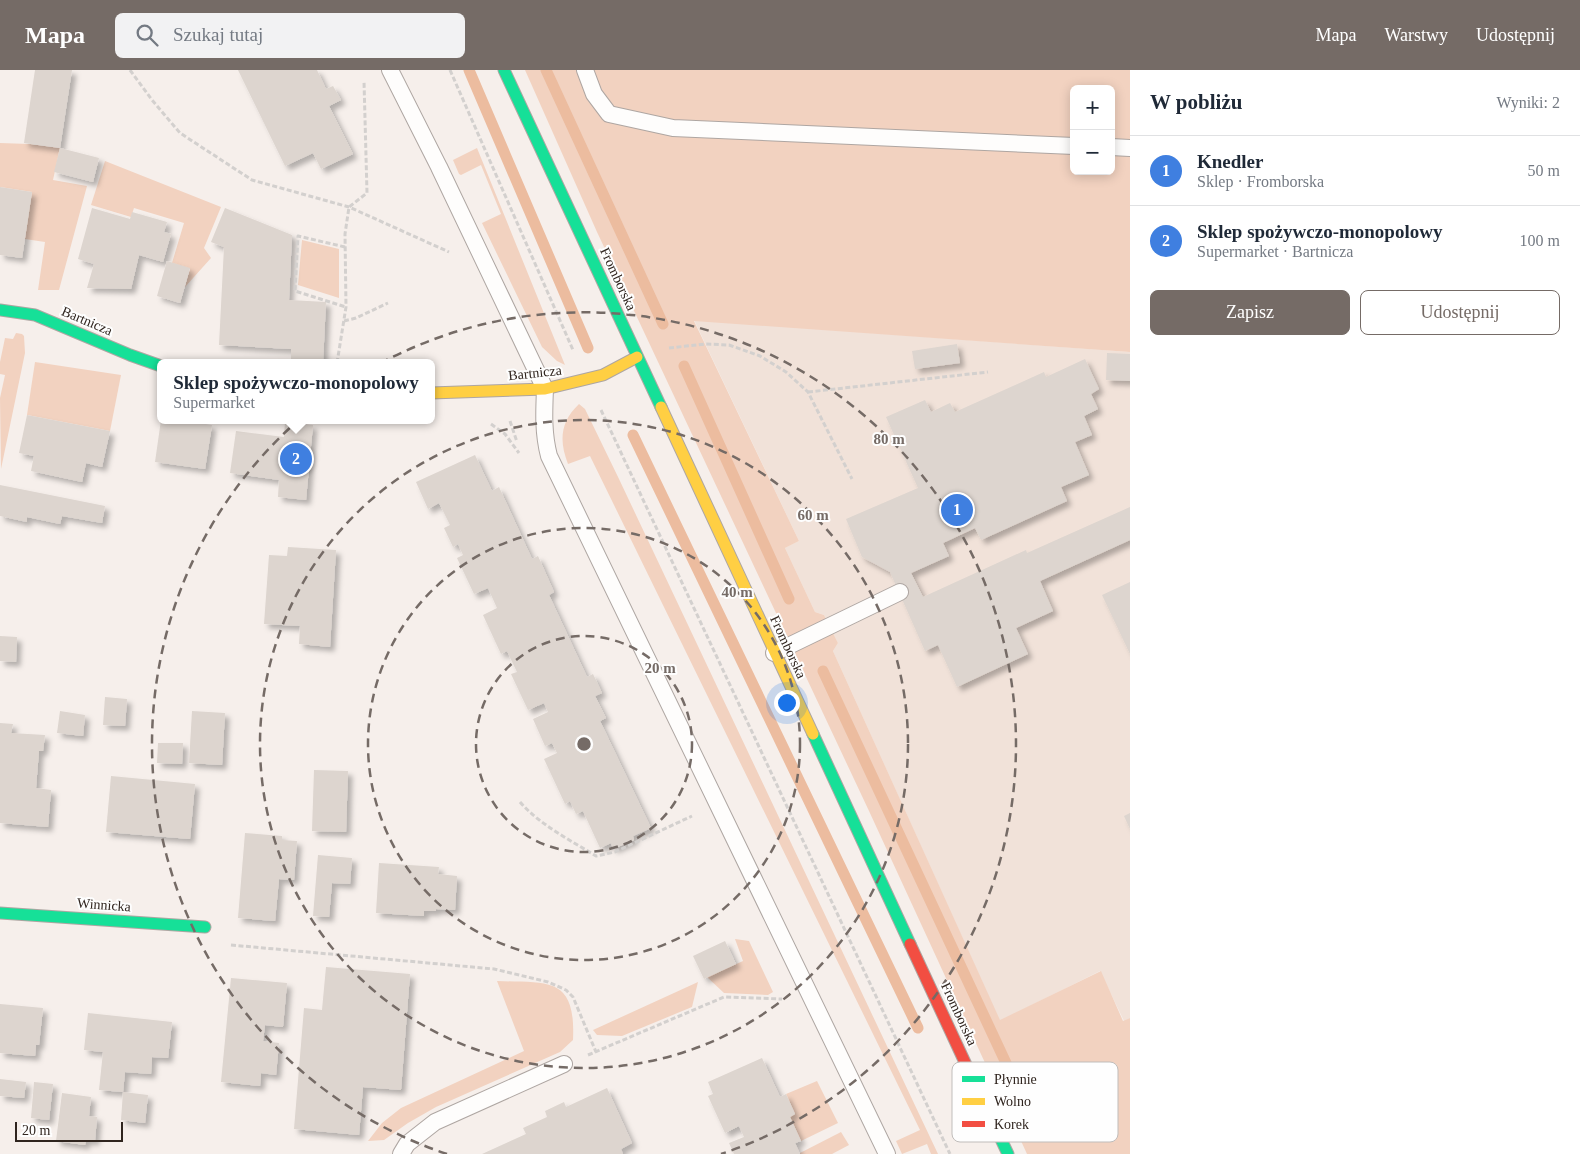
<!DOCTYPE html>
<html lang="pl">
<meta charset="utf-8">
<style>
body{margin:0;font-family:Georgia,serif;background:#f2f2f3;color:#1f2937}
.controls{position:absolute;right:15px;top:15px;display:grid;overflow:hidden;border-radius:8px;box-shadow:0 2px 12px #0003}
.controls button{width:45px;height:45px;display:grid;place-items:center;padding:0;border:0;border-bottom:1px solid #e0e1e3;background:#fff;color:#1f2937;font:25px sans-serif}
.scale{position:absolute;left:15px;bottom:12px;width:108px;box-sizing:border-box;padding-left:5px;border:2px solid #2f241e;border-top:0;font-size:14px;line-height:18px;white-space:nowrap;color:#2f241e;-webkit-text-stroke:4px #fefefe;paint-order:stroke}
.you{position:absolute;left:786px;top:632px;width:18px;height:18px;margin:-12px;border:4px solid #fff;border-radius:50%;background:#1a73e8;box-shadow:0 0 0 8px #1a73e833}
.badge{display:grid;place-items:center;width:32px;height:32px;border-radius:50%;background:#756b66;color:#fff;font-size:16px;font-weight:700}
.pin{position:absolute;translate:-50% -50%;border:2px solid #fff;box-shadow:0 1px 5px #0006}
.popup{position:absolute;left:157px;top:289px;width:278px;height:65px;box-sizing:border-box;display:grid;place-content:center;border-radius:8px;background:#fff;filter:drop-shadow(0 1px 4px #0005);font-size:16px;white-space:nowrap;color:#747a83}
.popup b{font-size:19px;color:#1f2937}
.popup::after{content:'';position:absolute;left:50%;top:100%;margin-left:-10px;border:10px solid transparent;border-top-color:#fff}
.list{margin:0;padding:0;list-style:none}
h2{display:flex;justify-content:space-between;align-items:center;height:65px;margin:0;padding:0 20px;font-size:21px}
h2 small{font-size:16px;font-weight:400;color:#747a83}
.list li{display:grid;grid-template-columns:32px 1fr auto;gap:15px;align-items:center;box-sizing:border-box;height:70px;padding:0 20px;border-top:1px solid #e0e1e3}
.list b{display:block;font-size:19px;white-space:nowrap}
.list p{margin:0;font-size:16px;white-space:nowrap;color:#747a83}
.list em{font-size:16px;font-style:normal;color:#747a83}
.actions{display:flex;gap:10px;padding:15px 20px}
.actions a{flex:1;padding:11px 0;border:1px solid #756b66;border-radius:8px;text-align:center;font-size:18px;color:#756b66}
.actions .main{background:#756b66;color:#fff}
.icon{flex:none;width:28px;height:28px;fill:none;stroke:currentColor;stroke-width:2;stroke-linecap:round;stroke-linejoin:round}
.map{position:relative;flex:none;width:1130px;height:1084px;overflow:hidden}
header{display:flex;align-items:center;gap:30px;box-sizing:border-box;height:70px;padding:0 25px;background:#756b66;color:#fff}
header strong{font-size:24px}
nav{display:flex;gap:28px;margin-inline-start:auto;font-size:18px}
.search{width:350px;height:45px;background:#f2f2f3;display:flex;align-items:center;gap:12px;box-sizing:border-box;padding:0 18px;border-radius:8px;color:#747a83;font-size:19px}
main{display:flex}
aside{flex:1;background:#fff}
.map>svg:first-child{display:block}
.built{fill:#f1e2d9}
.green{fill:#f2d2c0;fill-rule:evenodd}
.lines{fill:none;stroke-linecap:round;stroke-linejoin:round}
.stream{stroke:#ecbc9f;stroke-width:11}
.building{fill:#ddd5cf;filter:url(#shadow)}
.lane-casing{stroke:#aea6a2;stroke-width:18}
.fast-casing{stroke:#aea6a2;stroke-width:13}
.slow-casing{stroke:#aea6a2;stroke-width:13}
.jam-casing{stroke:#aea6a2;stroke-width:13}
.path{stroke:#d3d0ce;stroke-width:3;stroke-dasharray:5 2.5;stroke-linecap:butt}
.lane{stroke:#fefdfc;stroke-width:16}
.fast{stroke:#16e098;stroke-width:11}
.slow{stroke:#ffcf43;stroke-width:11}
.jam{stroke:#f24e42;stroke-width:11}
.ring{fill:none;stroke:#756b66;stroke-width:2.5;stroke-dasharray:9 6}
.labels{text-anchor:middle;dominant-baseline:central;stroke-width:4;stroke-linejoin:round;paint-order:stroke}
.street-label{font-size:14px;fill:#2f241e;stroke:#fefefe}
.key{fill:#fefefe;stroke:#c0bdbb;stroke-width:1}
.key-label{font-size:14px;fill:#2f241e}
.centre{fill:#756b66;stroke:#fefefe;stroke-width:2.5}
.ring-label{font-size:15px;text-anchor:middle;font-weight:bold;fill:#756b66;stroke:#fefefe;stroke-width:4;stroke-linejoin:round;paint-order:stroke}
</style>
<header>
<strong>Mapa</strong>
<div class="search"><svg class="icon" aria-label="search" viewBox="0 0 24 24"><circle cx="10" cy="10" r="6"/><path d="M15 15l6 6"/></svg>Szukaj tutaj</div>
<nav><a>Mapa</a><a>Warstwy</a><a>Udostępnij</a></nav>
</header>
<main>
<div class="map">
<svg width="1130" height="1084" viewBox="0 0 1130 1084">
<defs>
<filter id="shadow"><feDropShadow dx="4.5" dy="4.5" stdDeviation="2.5" flood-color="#0004"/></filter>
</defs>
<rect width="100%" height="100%" fill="#f6efeb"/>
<polygon class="built" points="694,250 1130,282 1130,948 1124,951 1100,901 1000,951 833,581 838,573 824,545 815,542 785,478 799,471"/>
<g class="green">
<path d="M525 0H1130V282L694 251 799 471 785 478 815 542 824 545 838 573 833 581 1000 950 1101 901 1123 951 1130 948V1084H1027L869 741 597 162ZM1074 19H1111V101H1074Z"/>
<polygon points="0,73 29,74 60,78 53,110 87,116 59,220 38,220 45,172 25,169 32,122 0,117"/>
<polygon points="477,78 565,295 557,291 542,277 482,153 501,144 481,95 461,105 459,104 453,90"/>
<polygon points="105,91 221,137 204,178 211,188 185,217 190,199 172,193 184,153 134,138 131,147 91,135"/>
<polygon points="302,170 339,179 339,228 298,215"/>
<polygon points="16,263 22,264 24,266 25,283 1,399 0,328 5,305 0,304 0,292 5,268 13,269"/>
<polygon points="35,292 121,305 110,361 27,345"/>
<path d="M579 334 585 339 619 409 938 1084H931L927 1074 902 1084 896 1071 920 1060 590 386 568 394C559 371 560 352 579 334Z"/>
<polygon points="735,869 749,871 773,922 768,925 724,923 707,907 743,891"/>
<path d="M497 911C548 913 576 906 573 970L560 982 436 1037 408 1053 384 1070 368 1071 382 1053 401 1038 524 981Z"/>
<polygon points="698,912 692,937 622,966 597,965 593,960"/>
<polygon points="817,1011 838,1053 801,1071 790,1047 795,1044 786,1024"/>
<polygon points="841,1062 849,1075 832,1084 800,1084 800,1083"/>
</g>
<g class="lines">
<g class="stream">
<polyline points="469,0 588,278"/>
<polyline points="546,0 663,254"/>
<polyline points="684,296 789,529"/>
<polyline points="633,365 918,958"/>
<polyline points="823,601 1034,1053"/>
</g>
</g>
<g class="building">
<polygon points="35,0 72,0 60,78 24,73"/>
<polygon points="238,0 317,0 326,19 333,16 341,30 329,36 353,84 321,99 313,83 285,96"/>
<polygon points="60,78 99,88 93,112 54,102"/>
<polygon points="0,117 32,122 22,188 0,185"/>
<polygon points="92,138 130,149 132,142 167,152 164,162 171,164 163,192 139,185 131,219 87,218 94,194 78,189"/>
<polygon points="225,138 292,165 289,230 326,232 323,293 291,293 291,279 219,275 224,177 211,172"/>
<polygon points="167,191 190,198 180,233 157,226"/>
<polygon points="957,274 960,293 915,299 912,281"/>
<polygon points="1107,283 1130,284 1130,311 1106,310"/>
<polygon points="1085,289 1099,319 1091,324 1098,339 1084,346 1092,365 1075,372 1089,405 1061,417 1067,431 981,470 975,458 943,473 949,486 911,503 923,527 1026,480 1027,483 1130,437 1130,470 1040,511 1053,541 1016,558 1028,584 957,617 938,575 925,581 890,502 862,487 846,449 918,418 886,347 925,330 931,342 950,333 955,342 1044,302 1046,307"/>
<polygon points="27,345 110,361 102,397 86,393 82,412 31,401 34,386 19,383"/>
<polygon points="161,350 180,350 212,355 205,399 155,392"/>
<polygon points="285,352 313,355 306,430 278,427 279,410 230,403 236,361 284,367"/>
<polygon points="475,385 492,421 499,417 532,489 538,486 554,522 549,525 587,607 593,604 602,623 595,626 606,648 600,651 651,758 633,766 634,770 613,779 611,773 600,778 583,741 576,744 570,731 565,734 544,689 557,683 552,673 545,676 533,649 548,642 544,633 528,640 511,604 517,602 507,581 501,584 483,545 497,538 488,518 474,524 457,488 463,485 458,474 453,477 444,458 450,455 439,433 428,439 416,412"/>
<polygon points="0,415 105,436 102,453 62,446 60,454 27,447 27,452 0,446"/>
<polygon points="288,477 336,480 330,577 299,574 300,556 264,554 269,485 287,486"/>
<polygon points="1130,512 1130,584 1102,525"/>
<polygon points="0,566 17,567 16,592 0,591"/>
<polygon points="105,627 127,629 125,656 103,655"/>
<polygon points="60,641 85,645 83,666 57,663"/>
<polygon points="192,641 225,643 222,695 189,693"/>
<polygon points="0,653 13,654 11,663 45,665 43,681 39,681 36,718 51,720 48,757 0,753"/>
<polygon points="158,673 183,673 182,694 157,693"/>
<polygon points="314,700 348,701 346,762 312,761"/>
<polygon points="111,706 195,714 190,769 106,762"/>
<polygon points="1130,743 1130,759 1124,746"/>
<polygon points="245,763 282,766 282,770 297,771 294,810 279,809 275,851 238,848"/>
<polygon points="318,785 352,788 350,814 332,813 329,847 313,846"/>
<polygon points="379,793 439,797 438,804 457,806 455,840 436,839 436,841 424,841 424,846 376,843"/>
<polygon points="725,871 736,894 704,909 693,886"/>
<polygon points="326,897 410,904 401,1020 363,1017 359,1065 294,1059 304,938 322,940"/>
<polygon points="231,908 287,913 283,957 265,955 263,971 279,973 276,1005 261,1003 260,1016 221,1012"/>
<polygon points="0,934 43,938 39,975 36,975 35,986 0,983"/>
<polygon points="88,943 172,952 168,988 152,987 151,1004 125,1002 123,1022 148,1025 145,1053 121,1050 123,1022 99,1020 103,982 84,980"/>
<polygon points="762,988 780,1027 786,1024 795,1044 790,1047 801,1071 795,1073 800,1084 734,1084 729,1073 744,1067 739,1056 725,1063 708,1026 713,1024 708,1012"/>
<polygon points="0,1009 26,1012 24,1028 0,1026"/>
<polygon points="34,1012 53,1014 49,1050 31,1048"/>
<polygon points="607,1018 632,1073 621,1079 623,1084 482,1084 526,1064 523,1058 547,1047 545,1041 564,1032 566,1037"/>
<polygon points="62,1023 91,1027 89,1046 97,1047 95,1071 86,1070 85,1075 56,1071"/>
</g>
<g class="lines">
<defs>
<g id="lane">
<path d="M390 0 439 97 545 319C544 342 543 363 549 386L887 1084"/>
<polyline points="585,0 594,24 609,44 673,58 1074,76"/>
<polyline points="1111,77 1130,78"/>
<polyline points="774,583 900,522"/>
<polyline points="401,1084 407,1074 435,1052 564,994"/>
</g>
<g id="fast">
<polyline points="504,0 661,337"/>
<polyline points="0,240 35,245 130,285 161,296"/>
<polyline points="813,664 910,874"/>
<polyline points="0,843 205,857"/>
<polyline points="975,1014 1008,1084"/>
</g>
<g id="slow">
<polyline points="431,323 545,319 603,305 637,287"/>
<polyline points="661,337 813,664"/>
</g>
<polyline id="jam" points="910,874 975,1014"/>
</defs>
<use href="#lane" class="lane-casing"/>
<use href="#fast" class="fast-casing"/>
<use href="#slow" class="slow-casing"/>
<use href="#jam" class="jam-casing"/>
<g class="path">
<polyline points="130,0 152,30 180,63 252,110 349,137 449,182"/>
<polyline points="450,0 573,280"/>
<polyline points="345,177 298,166 295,221 346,237"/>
<polyline points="344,251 356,248 388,233"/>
<polyline points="669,278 705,274 729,275 760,286 786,302 808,322 852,409"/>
<polyline points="337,293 346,237 345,164 349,137 367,123 364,11"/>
<polyline points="808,322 988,302"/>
<polyline points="601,340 950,1084"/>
<polyline points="510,351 517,372"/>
<polyline points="491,354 505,364 519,383"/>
<path d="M520 732C540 755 570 770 596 786L615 782 692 746"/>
<polyline points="231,875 494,899 548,912 566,920 573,927 596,982"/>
<polyline points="588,985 724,927 782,929"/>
</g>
<use href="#lane" class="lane"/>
<use href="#fast" class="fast"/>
<use href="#slow" class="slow"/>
<use href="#jam" class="jam"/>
</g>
<g class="ring">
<circle cx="584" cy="674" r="108"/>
<circle cx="584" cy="674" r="216"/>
<circle cx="584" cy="674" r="324"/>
<path d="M447 1084A432 432 0 1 1 721 1084"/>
</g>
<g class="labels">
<g class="street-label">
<text transform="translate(618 209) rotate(65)">Fromborska</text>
<text transform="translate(87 251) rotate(23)">Bartnicza</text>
<text transform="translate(535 303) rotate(-6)">Bartnicza</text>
<text transform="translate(788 577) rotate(65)">Fromborska</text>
<text transform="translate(104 835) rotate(4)">Winnicka</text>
<text transform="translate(959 944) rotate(65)">Fromborska</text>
</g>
</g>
<rect x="952" y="992" width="166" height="80" rx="8" class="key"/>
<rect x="962" y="1006" width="23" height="6" fill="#16e098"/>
<rect x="962" y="1028" width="23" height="7" fill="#ffcf43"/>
<rect x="962" y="1051" width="23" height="6" fill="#f24e42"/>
<g class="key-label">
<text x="994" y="1014">Płynnie</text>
<text x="994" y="1036">Wolno</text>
<text x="994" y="1059">Korek</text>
</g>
<circle cx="584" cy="674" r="8" class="centre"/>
<g class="ring-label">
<text x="889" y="374">80 m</text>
<text x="813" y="450">60 m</text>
<text x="737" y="527">40 m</text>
<text x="660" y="603">20 m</text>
</g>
</svg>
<div class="controls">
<button>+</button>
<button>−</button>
</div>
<div class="scale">20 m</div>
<div class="you"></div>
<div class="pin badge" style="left:957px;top:440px;background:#3f7fe0">1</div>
<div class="pin badge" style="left:296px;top:389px;background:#3f7fe0">2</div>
<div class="popup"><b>Sklep spożywczo-monopolowy</b>Supermarket</div>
</div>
<aside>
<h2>W pobliżu<small>Wyniki: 2</small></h2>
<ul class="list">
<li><span class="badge" style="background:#3f7fe0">1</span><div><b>Knedler</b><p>Sklep · Fromborska</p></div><em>50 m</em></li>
<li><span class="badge" style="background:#3f7fe0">2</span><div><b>Sklep spożywczo-monopolowy</b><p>Supermarket · Bartnicza</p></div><em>100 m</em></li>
</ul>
<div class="actions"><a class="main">Zapisz</a><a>Udostępnij</a></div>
</aside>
</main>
